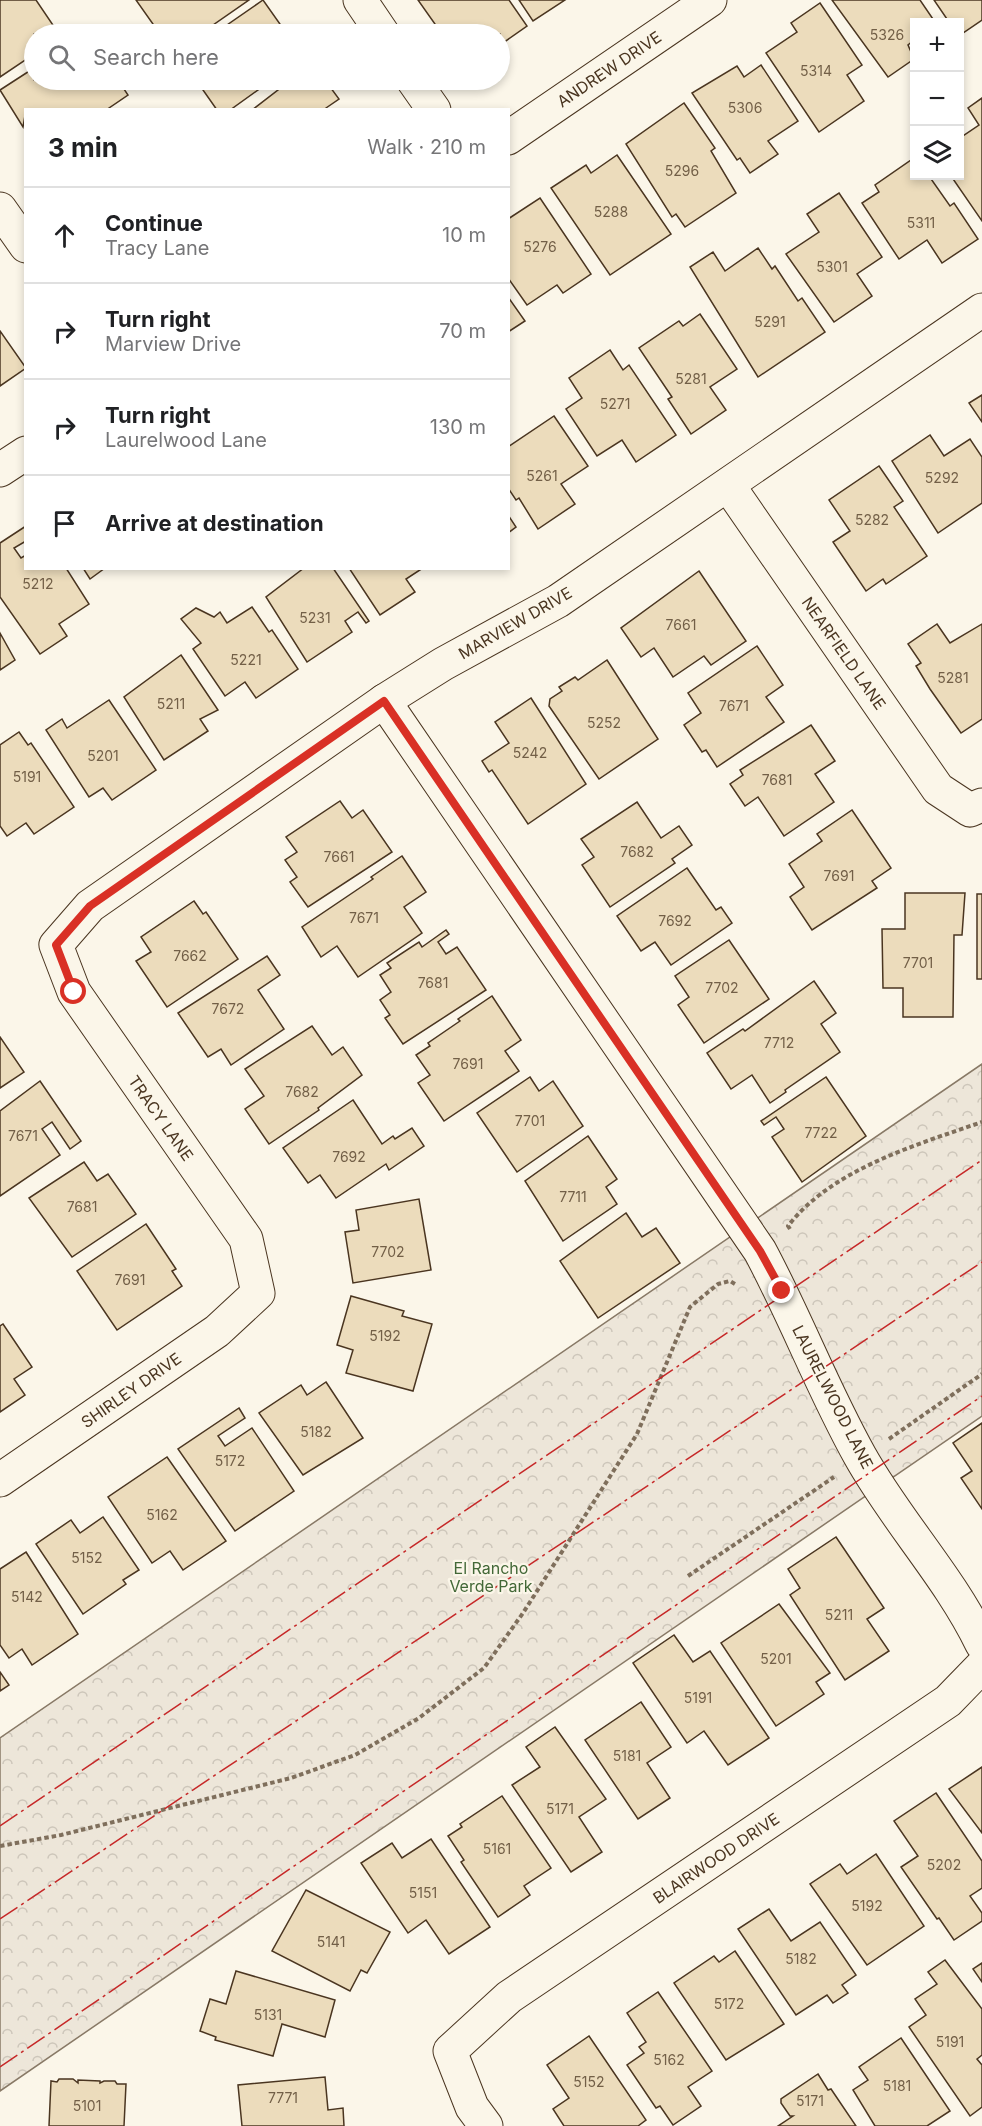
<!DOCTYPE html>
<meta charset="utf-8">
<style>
body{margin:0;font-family:Inter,sans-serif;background:#f6f6f6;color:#202124}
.controls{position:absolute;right:18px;top:18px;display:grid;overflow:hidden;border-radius:0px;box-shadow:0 3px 9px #0003}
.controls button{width:54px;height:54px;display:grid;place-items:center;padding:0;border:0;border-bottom:2px solid #e0e0e0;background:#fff;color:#202124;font:30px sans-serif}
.stop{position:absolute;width:18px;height:18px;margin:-14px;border:4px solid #d93025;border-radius:50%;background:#fff}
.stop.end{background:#d93025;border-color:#fff;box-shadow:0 2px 6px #0008}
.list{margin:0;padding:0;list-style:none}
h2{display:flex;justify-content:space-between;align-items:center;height:78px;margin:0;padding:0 24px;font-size:26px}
h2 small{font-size:20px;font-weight:400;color:#757577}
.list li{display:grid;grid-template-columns:39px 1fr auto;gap:18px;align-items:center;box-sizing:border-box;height:96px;padding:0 24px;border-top:2px solid #e0e0e0}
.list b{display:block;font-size:22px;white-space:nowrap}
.list p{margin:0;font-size:20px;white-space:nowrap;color:#757577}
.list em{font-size:20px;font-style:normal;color:#757577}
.icon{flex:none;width:33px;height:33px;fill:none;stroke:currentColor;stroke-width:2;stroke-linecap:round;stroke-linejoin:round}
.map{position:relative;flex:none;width:982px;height:2126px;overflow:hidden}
.search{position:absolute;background:#fff;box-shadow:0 3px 9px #0003;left:24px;top:24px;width:486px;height:66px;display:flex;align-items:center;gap:15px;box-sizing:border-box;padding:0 21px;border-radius:33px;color:#757577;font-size:22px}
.panel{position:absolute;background:#fff;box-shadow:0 3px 9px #0003;left:24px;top:108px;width:486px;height:462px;border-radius:0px}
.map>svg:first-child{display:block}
.park{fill:url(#park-crowns);stroke:#887966;stroke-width:1.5}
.building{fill:#ecdcbc;stroke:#4a3520;stroke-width:1.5}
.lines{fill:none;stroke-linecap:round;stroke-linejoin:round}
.minor-casing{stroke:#4a3520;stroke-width:35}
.path{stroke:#7f6f5c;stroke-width:4;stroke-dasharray:4.5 3;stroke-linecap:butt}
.minor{stroke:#fbf6e9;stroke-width:33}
.power{stroke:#c62828;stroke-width:1.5;stroke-dasharray:21 4.5 3 4.5;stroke-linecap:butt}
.route{stroke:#d93025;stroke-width:8}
.labels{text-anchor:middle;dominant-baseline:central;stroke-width:4.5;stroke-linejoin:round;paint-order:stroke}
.number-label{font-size:14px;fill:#725f47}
.street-label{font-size:16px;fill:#4a3520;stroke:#fbf6e9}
.park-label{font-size:16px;fill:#436837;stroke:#fbf6e9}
</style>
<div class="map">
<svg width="982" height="2126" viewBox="0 0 982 2126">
<defs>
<pattern id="park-crowns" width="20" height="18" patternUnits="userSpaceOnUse" patternTransform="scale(1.5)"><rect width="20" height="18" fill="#ede6d9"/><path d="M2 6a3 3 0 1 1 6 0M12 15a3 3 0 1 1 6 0" fill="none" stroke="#cdc6ba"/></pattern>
</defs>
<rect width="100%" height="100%" fill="#fbf6e9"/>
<polygon class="park" points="982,1064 982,1416 0,2091 0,1738"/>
<g class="building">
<polygon points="0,0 36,0 59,34 34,34 34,54 0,77"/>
<polygon points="136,0 249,0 200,34 160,34"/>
<polygon points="263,0 287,34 214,34"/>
<polygon points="418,0 509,0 527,26 500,45 500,34 442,34"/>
<polygon points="519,0 565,0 533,21"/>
<polygon points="832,0 920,0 935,22 914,22 914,40 908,45 914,59 888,77"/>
<polygon points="934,0 982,0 982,20 960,35 960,22 949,22"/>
<polygon points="820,3 862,65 847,75 864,101 819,132 766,53 797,32 791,23"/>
<polygon points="761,65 798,121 768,141 778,154 750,173 740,158 737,160 692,93 737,66 744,77"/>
<polygon points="34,68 34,80 118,80 128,95 106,110 26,110 23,127 0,90"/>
<polygon points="196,80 272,80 230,110 217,110"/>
<polygon points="291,80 325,80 339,99 326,108 328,110 252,110"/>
<polygon points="982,98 982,221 951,176 960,176 960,138 979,125 968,108"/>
<polygon points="684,103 715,148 711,151 736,193 685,227 676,214 672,217 626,144"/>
<polygon points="617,155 671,234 610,275 551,188 586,165 591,173"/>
<polygon points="914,158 914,176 929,176 950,206 954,203 978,239 942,263 927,240 899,259 862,203 879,192 875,185"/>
<polygon points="839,193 882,257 857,274 872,296 834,322 786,254 819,232 807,214"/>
<polygon points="540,198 591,274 563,293 557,285 527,305 508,278 508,219"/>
<polygon points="758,248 772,269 775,266 798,301 802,298 825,332 758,377 690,267 713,252 725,271"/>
<polygon points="508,297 525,321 508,332"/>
<polygon points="700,314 737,369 710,387 726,410 691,434 668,399 672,397 639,348 679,321 683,326"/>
<polygon points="0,331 26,368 0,386"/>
<polygon points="610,350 623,370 629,365 676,435 636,462 622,440 597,456 566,409 582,398 569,378"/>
<polygon points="982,395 982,422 969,403"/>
<polygon points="554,416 588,466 561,484 575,504 538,529 519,498 516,500 508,488 508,447"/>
<polygon points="930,435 944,456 970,439 982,457 982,503 938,533 892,461"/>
<polygon points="879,466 903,501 894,507 927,556 886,584 883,579 866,591 833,542 850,531 829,500"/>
<polygon points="508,515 516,527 508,533"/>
<polygon points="26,526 26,541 14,548 21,558 26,555 26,568 66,568 89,604 59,624 67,636 40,654 0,597 0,543"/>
<polygon points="83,568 105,568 90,579"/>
<polygon points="304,568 333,568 369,621 366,623 358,612 345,621 352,632 307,662 266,597"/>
<polygon points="349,568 423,568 406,579 415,592 380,615"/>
<polygon points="699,571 746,641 711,665 704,656 673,677 654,648 641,657 621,628"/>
<polygon points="252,607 269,632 272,630 298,669 256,698 245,682 225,696 193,649 201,643 181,619 196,608 214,617 220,612 227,623"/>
<polygon points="937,624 950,643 982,624 982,719 961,733 930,689 916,666 921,663 908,644"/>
<polygon points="0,633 15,660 0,670"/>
<polygon points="757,646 783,685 766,697 784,722 717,767 706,750 702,752 684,725 701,713 688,693"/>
<polygon points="181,655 218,710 200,719 208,731 164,760 124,697"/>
<polygon points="607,660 658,739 599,779 549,706 550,699 562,691 559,687 575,677 578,680"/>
<polygon points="531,698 586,784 528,824 492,770 489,772 482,761 509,743 495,722"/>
<polygon points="109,700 156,770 112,800 103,788 89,797 46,730 62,719 67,728"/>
<polygon points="811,725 835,761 815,774 834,802 784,836 758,797 745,806 730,784 743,775 740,770"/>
<polygon points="19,732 28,745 31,743 74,807 34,834 26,823 7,836 0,826 0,745"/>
<polygon points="340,801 352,818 363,810 392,852 308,907 290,882 297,877 285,860 297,852 286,837"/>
<polygon points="637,802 661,838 679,826 692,845 672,859 675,863 610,907 582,865 594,857 581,839"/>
<polygon points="852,810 891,868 872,881 877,888 812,930 790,897 804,887 789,864 822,841 817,834"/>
<polygon points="402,856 426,892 404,907 422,933 358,977 337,946 321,957 302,927 373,879 371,877"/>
<polygon points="687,868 716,910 721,907 732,923 671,965 655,942 641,951 617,916"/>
<polygon points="905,893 965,893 962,935 954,935 953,1017 903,1017 903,988 883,988 882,929 905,929"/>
<rect x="977" y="894" width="5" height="85"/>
<polygon points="194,901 203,914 206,912 238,959 167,1007 136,961 151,952 141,937"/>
<polygon points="446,930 449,934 438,942 446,954 457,947 486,990 403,1044 385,1018 390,1015 380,1000 391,992 380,975 391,968 387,963 419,942 422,947"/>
<polygon points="729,940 769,999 704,1043 678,1005 689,997 675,976"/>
<polygon points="267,956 280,975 258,990 284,1029 231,1065 221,1049 208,1057 178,1013"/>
<polygon points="814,981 836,1013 821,1024 840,1052 785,1090 786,1092 770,1103 752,1075 731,1089 707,1053 743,1029 745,1031"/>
<polygon points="492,996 521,1040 505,1051 519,1071 444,1121 418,1083 430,1075 416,1055 430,1046 428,1043 460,1021 458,1019"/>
<polygon points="312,1026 332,1055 343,1047 362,1075 318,1108 319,1110 269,1144 245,1109 264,1096 245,1069"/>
<polygon points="0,1037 24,1072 0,1088"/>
<polygon points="530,1077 539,1091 553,1081 583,1126 517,1172 477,1113"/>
<polygon points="826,1077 866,1136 802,1182 772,1137 784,1129 776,1117 764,1125 761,1121"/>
<polygon points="40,1081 81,1141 70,1149 52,1122 42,1129 60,1155 0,1196 0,1111"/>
<polygon points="353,1100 382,1144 393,1136 395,1139 412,1128 424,1146 389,1170 386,1164 336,1198 320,1175 308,1183 283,1148"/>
<polygon points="588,1136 617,1179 606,1187 617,1204 563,1241 525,1181"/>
<polygon points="84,1162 97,1181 108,1174 136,1214 72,1257 29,1198"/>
<polygon points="419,1199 431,1270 353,1283 345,1232 359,1230 356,1210"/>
<polygon points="626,1213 642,1237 656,1228 680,1263 598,1318 560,1261"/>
<polygon points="146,1224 176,1269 172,1271 182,1286 117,1330 77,1271"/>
<polygon points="351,1296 404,1311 402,1316 432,1324 413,1391 346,1373 353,1350 337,1345"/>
<polygon points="3,1324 32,1367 14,1379 25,1395 0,1412 0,1326"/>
<polygon points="326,1382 363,1438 303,1475 259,1413 301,1385 307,1395"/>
<polygon points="239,1408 245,1418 218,1436 225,1446 252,1428 294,1491 235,1531 178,1449"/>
<polygon points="982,1423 982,1509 961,1478 972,1471 953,1443"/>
<polygon points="167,1457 226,1541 183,1570 170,1551 152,1563 108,1497"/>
<polygon points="103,1517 139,1570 123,1580 126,1584 83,1614 36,1544 71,1520 80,1533"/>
<polygon points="836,1537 884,1608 867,1619 889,1651 845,1680 790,1595 800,1588 788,1569"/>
<polygon points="26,1552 78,1634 32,1665 22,1649 9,1658 0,1645 0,1569"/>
<polygon points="779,1604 830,1673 816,1682 824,1694 776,1726 721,1643"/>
<polygon points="674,1635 693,1662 710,1651 769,1738 728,1765 704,1731 687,1743 633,1663"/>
<polygon points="0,1672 9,1685 0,1691"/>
<polygon points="641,1702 671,1747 647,1763 670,1798 638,1819 585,1740"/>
<polygon points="555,1727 606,1799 579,1817 602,1852 571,1872 512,1785 540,1767 526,1747"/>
<polygon points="982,1767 982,1833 949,1789"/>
<polygon points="936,1793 982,1861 982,1888 970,1896 982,1913 982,1921 954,1940 939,1918 937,1919 901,1867 918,1856 894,1821"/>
<polygon points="502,1796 551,1868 524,1886 530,1895 498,1917 461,1862 464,1860 448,1836 462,1827 460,1824"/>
<polygon points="431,1839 490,1927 449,1954 426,1920 408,1933 361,1863 392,1843 402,1858"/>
<polygon points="876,1854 924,1926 867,1965 810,1884 840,1864 847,1874"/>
<polygon points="306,1890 390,1932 367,1973 361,1970 350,1991 272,1951"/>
<polygon points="769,1909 791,1941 820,1922 856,1975 842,1985 848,1993 833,2003 827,1995 796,2015 738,1929"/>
<polygon points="735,1951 784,2024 726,2060 674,1983 714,1956 719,1962"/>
<polygon points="945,1960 982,2009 982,2055 977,2059 982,2065 982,2107 970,2116 909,2027 926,2015 915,1999 937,1984 928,1972"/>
<polygon points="982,1963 982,1982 973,1969"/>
<polygon points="236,1971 335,2000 325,2037 282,2024 273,2056 215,2040 216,2037 200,2031 210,1999 226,2004"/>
<polygon points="658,1992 712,2071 688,2087 701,2106 673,2125 660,2106 656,2108 627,2065 644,2053 639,2047 646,2042 627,2013"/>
<polygon points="589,2036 646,2120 638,2126 564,2126 553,2109 569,2098 547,2065"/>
<polygon points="901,2038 950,2111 927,2126 875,2126 853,2090 868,2080 859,2067"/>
<polygon points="818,2074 828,2090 831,2089 856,2126 778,2126 793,2116 790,2116 781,2103 781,2099"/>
<polygon points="325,2077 328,2110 343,2108 344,2126 242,2126 238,2085"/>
<polygon points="59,2079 73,2079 78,2083 78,2080 100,2081 100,2083 104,2081 115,2081 117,2084 126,2084 124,2126 49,2126 51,2081 57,2082"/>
</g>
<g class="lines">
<defs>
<g id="minor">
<polyline points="360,0 383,34"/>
<polyline points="413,80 434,110"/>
<polyline points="508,138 710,0"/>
<polyline points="0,209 26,246"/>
<polyline points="0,470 26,453"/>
<polyline points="728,485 938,789 970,810 982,805"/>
<path d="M384 701 760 1251C796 1318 823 1390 860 1456 897 1522 949 1576 982 1644"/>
<polyline points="0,1480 217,1331 258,1293 246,1239 74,992 56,945 90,906 384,701 443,664 558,601 982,310"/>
<polyline points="486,2126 472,2107 450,2051 509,1997 948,1701 982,1666"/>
</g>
</defs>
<use href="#minor" class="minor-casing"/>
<g class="path">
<path d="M790 1229 788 1226C832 1169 916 1145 982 1122"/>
<polyline points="889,1439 982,1374"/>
<polyline points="688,1576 834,1477"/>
<polyline points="0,1846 61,1835 291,1778 355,1755 419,1718 484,1668 523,1613 637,1434 690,1307 718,1284 730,1281 735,1284"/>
</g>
<use href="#minor" class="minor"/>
<g class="power">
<polyline points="0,1826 982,1160"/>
<polyline points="0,1919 982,1262"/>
<polyline points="0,2067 982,1396"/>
</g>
</g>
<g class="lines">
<polyline class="route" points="74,992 56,945 90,906 384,701 760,1251 782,1291"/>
</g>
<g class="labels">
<g class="number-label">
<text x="887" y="34">5326</text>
<text x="816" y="70">5314</text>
<text x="745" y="107">5306</text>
<text x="682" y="170">5296</text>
<text x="611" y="211">5288</text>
<text x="921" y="222">5311</text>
<text x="540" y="246">5276</text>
<text x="832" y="266">5301</text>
<text x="770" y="321">5291</text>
<text x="691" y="378">5281</text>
<text x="615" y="403">5271</text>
<text x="542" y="475">5261</text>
<text x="942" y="477">5292</text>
<text x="872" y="519">5282</text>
<text x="38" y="583">5212</text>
<text x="315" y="617">5231</text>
<text x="681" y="624">7661</text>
<text x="246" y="659">5221</text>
<text x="953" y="677">5281</text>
<text x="171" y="703">5211</text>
<text x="734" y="705">7671</text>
<text x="604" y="722">5252</text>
<text x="530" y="752">5242</text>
<text x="103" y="755">5201</text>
<text x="27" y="776">5191</text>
<text x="777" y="779">7681</text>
<text x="637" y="851">7682</text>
<text x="339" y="856">7661</text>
<text x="839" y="875">7691</text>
<text x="364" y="917">7671</text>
<text x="675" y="920">7692</text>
<text x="190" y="955">7662</text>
<text x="918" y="962">7701</text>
<text x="433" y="982">7681</text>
<text x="722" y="987">7702</text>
<text x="228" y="1008">7672</text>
<text x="779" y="1042">7712</text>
<text x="468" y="1063">7691</text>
<text x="302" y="1091">7682</text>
<text x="530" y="1120">7701</text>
<text x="821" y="1132">7722</text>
<text x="23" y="1135">7671</text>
<text x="349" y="1156">7692</text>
<text x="573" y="1196">7711</text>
<text x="82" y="1206">7681</text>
<text x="388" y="1251">7702</text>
<text x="130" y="1279">7691</text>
<text x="385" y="1335">5192</text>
<text x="316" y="1431">5182</text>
<text x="230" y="1460">5172</text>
<text x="162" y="1514">5162</text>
<text x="87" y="1557">5152</text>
<text x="27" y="1596">5142</text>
<text x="839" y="1614">5211</text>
<text x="776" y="1658">5201</text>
<text x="698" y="1697">5191</text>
<text x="627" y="1755">5181</text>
<text x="560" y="1808">5171</text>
<text x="497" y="1848">5161</text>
<text x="944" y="1864">5202</text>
<text x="423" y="1892">5151</text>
<text x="867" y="1905">5192</text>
<text x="331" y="1941">5141</text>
<text x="801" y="1958">5182</text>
<text x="729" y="2003">5172</text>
<text x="268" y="2014">5131</text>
<text x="950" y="2041">5191</text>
<text x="669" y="2059">5162</text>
<text x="589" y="2081">5152</text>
<text x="897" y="2085">5181</text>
<text x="283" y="2097">7771</text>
<text x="810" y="2100">5171</text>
<text x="87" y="2105">5101</text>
</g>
<g class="street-label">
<text transform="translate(609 69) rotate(-34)">ANDREW DRIVE</text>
<text transform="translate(515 623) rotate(-30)">MARVIEW DRIVE</text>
<text transform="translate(844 653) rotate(55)">NEARFIELD LANE</text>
<text transform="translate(161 1118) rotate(55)">TRACY LANE</text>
<text transform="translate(131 1390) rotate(-35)">SHIRLEY DRIVE</text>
<text transform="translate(833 1397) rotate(63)">LAURELWOOD LANE</text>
<text transform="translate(716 1858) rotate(-34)">BLAIRWOOD DRIVE</text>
</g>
<g class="park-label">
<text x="491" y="1568">El Rancho<tspan x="491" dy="18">Verde Park</tspan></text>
</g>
</g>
</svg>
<div class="controls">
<button>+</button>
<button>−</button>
<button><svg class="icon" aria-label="layers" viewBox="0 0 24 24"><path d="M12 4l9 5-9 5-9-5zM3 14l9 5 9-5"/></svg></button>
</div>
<div class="stop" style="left:74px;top:992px"></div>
<div class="stop end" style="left:782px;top:1291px"></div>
<div class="search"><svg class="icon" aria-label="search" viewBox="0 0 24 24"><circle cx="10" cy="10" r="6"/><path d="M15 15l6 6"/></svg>Search here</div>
<section class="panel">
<h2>3 min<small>Walk · 210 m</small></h2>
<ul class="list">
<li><svg class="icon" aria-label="ahead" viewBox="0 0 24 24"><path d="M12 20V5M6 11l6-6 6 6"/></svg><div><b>Continue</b><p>Tracy Lane</p></div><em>10 m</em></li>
<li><svg class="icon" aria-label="right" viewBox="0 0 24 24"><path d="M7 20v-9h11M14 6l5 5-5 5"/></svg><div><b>Turn right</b><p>Marview Drive</p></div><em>70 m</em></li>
<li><svg class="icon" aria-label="right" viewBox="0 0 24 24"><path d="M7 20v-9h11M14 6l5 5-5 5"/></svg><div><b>Turn right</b><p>Laurelwood Lane</p></div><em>130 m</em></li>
<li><svg class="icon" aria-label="arrive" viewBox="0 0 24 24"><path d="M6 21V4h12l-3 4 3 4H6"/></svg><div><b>Arrive at destination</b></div></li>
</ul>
</section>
</div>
